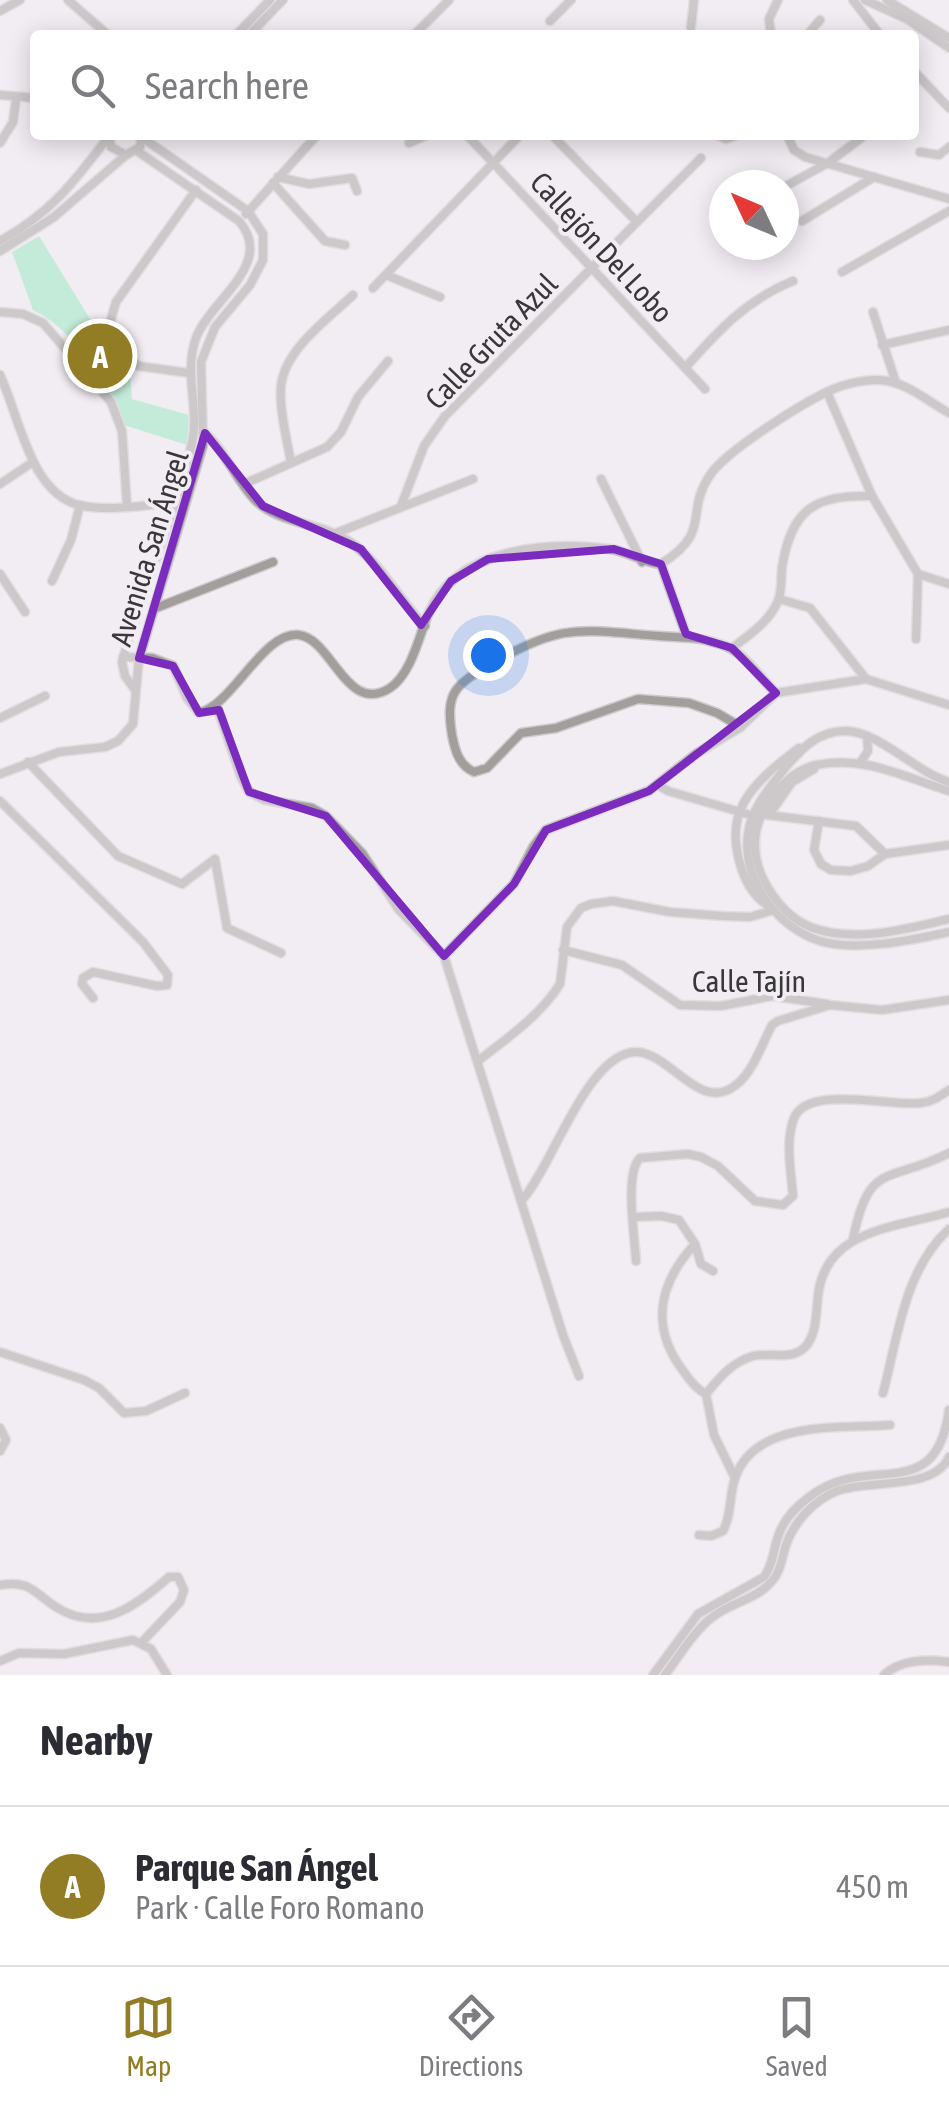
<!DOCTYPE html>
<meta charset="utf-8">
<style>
body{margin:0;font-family:"Asap Condensed",sans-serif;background:#f2f2f3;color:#2b2b33}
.compass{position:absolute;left:709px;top:170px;width:90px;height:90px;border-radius:50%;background:#fff;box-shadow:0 5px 25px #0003;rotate:314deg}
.you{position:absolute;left:488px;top:655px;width:35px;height:35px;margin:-25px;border:8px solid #fff;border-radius:50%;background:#1a73e8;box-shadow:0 0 0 15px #1a73e833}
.badge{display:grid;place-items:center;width:65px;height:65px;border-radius:50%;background:#937d24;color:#fff;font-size:32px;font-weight:700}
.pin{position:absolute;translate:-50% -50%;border:5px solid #fff;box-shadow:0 2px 10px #0006}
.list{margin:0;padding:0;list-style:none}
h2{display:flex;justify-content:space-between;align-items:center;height:130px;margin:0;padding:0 40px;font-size:42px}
h2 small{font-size:32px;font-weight:400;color:#7c7c81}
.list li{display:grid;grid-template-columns:65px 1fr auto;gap:30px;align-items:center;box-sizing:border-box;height:160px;padding:0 40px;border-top:2px solid #e1e1e2}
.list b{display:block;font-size:38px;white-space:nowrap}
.list p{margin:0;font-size:32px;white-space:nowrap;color:#7c7c81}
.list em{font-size:32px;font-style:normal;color:#7c7c81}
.icon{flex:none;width:55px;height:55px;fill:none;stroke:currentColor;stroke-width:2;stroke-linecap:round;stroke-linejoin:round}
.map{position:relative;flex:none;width:949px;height:1675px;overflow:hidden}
.search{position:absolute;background:#fff;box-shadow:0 5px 25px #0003;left:30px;right:30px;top:30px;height:110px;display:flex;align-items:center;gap:25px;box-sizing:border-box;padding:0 35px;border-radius:10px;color:#7c7c81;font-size:38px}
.sheet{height:290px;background:#fff}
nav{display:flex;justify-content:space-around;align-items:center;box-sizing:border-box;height:140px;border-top:2px solid #e1e1e2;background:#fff;font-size:28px;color:#7c7c81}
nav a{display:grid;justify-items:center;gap:5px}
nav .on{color:#937d24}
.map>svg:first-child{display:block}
.green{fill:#8de9bc}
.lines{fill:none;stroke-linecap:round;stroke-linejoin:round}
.minor-casing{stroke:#cdc9ce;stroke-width:11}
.minor{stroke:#a19e9c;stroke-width:8}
.marked{fill:none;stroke:#7b2cbf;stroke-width:8;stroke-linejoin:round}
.labels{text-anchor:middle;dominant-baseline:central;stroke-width:8;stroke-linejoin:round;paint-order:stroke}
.street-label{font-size:30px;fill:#393739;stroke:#f2edf3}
</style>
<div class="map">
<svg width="949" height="1675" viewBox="0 0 949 1675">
<rect width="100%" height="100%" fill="#f2edf3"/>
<path class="green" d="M39 236 103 340 130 374 132 399 189 415 187 445 124 425C102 381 78 332 33 310L12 252Z"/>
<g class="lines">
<defs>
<g id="minor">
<polyline points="68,0 108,35"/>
<polyline points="853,0 880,35"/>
<polyline points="865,0 907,19 949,48"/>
<polyline points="887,0 949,38"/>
<polyline points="0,11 20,0"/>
<polyline points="550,21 571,0"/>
<polyline points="691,27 694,0"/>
<polyline points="236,35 270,0"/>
<polyline points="249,35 283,0"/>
<polyline points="414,35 449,0"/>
<polyline points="771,35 769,19 778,0"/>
<polyline points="807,35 820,20"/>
<polyline points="914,71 949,108"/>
<polyline points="0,95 35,98"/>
<polyline points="109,135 111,147 126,155 140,147 142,135"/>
<polyline points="467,135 705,389"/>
<polyline points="716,135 726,139 737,135"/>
<polyline points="787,135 794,150 805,157 949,199"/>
<polyline points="0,143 13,122 16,99"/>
<polyline points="409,143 427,135"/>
<polyline points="920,152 939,155 949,147"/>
<polyline points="278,177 309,184 352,178 357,191"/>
<polyline points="273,183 325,241 345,245"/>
<polyline points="784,187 828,163 865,135"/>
<polyline points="246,214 317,135"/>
<polyline points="802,221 874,177"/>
<polyline points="637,222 701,158"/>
<path d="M0 241C52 212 74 182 109 136"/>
<polyline points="0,251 54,217 126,155"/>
<polyline points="842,272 949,211"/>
<polyline points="386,275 440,297"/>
<polyline points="373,288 520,135"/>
<polyline points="0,312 23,314 43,323 111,402 122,431 127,506"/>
<polyline points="873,312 896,383"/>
<polyline points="882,345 949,330"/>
<path d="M685 368C718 331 746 300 793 281"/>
<polyline points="189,373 138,366 118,348 109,326 116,302 196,190"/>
<path d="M0 375C19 415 30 493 79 505 108 512 144 505 174 503"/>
<polyline points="827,392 872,496 918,574 949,584"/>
<path d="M204 432C226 451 235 479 255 500 279 524 319 522 347 540 380 560 398 599 425 626"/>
<path d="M291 463C287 439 279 410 281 386 285 349 328 319 353 295"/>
<polyline points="601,479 642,562"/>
<polyline points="0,484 33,462"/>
<polyline points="244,484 327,447 341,432 358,397 388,361"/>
<polyline points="401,506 424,446 445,416 637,222 552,135"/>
<polyline points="336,533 473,479"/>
<polyline points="661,564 686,634"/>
<polyline points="0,574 25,612"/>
<polyline points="52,581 71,540 80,505"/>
<polyline points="779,599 810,608 866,679"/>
<polyline points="156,608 273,562"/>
<polyline points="916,639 918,574"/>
<path d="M732 648C749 635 772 620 779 598 782 588 781 577 782 567 792 508 815 495 872 496"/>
<path d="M123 657 152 658 173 666 187 698 199 713C233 705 263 631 299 635 332 639 347 716 390 688 411 674 419 637 428 614 456 547 548 541 610 549 628 551 642 563 661 564 713 531 684 514 710 475 726 451 801 404 829 391 846 383 869 378 888 381 909 385 931 403 949 413"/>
<path d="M135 690 125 676 122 662C143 588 174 518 192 443 200 408 183 374 196 338 210 300 276 264 239 221L137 151"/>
<polyline points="217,707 241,777 249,792 265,800 312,808 326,816 362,853 399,910 444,956 563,1335 579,1376"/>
<polyline points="0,718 45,696"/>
<path d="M741 727 717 713 689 703 638 699 556 728 521 733 487 768 474 772C459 765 455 751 452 735 445 692 455 685 491 664 563 622 580 630 659 636 687 638 698 636 726 646 744 653 762 679 776 693L866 679 949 705"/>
<polyline points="28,762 118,856 182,884 215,859 227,928 281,953"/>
<polyline points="860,763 868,751 867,736"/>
<polyline points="0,774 59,752 105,747 118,741 133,724 139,658 203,445 201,362 215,327 250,285 263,260 263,234 248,211 143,138"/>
<path d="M949 782C916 772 879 732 847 731 819 730 802 748 785 768 770 787 751 809 748 834 742 880 777 927 820 941 856 952 913 940 949 932"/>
<polyline points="658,785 668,791 747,814"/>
<path d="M949 791C904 777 865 755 816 765 785 772 754 812 755 845 755 878 782 917 813 928 857 943 905 929 949 919"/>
<polyline points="0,801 143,942 168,975 167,985 157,986 93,972 83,978 82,984 93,998"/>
<polyline points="767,815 856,826 885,854"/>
<polyline points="769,815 792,782 814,769"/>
<polyline points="819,821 814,850 821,864 831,870 851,871 868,866 885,854 949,845"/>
<path d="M767 905C741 888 729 840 740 811 749 786 779 763 799 748"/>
<polyline points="563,950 622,965 680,1005 721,1006 772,996 827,1004"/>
<polyline points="444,956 514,884 533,847 546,830 649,791 696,754 741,727 776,693"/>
<path d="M478 1061C507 1038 540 1016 560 984L567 927 581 908 591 904 613 901 670 912 722 916 750 917 774 910"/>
<path d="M523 1199C552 1165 582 1070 625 1054 665 1039 696 1117 736 1085 753 1072 762 1044 772 1025L778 1021 830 1005 882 1010 949 1000"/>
<path d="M634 1217 661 1216 679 1220 695 1244C658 1284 650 1328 684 1372 690 1381 696 1389 706 1394L714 1435 735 1478"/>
<path d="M853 1239C869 1160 888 1184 949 1153"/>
<polyline points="695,1244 701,1264 713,1271"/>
<path d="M636 1261C635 1237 624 1174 640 1158L688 1154 701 1157 718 1166 755 1201 783 1205 793 1196C791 1171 785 1142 794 1118 808 1084 890 1107 921 1103 932 1102 940 1096 949 1090"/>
<polyline points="0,1352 84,1380 99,1388 124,1413 146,1411 185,1393"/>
<path d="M883 1393C898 1337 904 1270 949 1229"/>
<path d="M706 1394C719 1378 732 1362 753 1356 770 1352 792 1361 805 1347 817 1335 816 1312 818 1296 825 1229 895 1228 949 1212"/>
<polyline points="0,1428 6,1440 0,1451"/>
<path d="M699 1535 711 1536 723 1531C732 1514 729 1496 735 1478 755 1419 841 1429 890 1425"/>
<path d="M0 1585C30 1580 33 1592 56 1607 99 1635 137 1605 169 1577H178L184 1590 180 1602 142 1642"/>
<polyline points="0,1661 19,1653 64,1654 133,1640 151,1649 167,1675"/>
<path d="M653 1675 698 1614 764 1577C774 1563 773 1549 779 1534 784 1520 796 1507 808 1498 866 1450 936 1509 949 1410"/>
<path d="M665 1675C681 1654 697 1625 720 1612 738 1601 759 1597 772 1581 781 1571 782 1557 786 1545 794 1522 814 1500 837 1491 869 1479 934 1491 949 1457"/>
<path d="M884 1675C901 1659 927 1659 949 1662"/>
</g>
</defs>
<use href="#minor" class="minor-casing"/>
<use href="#minor" class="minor"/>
</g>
<path d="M0 0H949V1675H0ZM205 433 263 506 361 549 421 625 451 581 488 559 614 549 661 564 686 634 732 648 776 693 649 791 546 830 514 884 444 956 326 816 249 792 219 710 199 713 173 666 139 658Z" fill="#f2edf3" fill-opacity=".55" fill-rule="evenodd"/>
<path class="marked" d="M205 433 263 506 361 549 421 625 451 581 488 559 614 549 661 564 686 634 732 648 776 693 649 791 546 830 514 884 444 956 326 816 249 792 219 710 199 713 173 666 139 658Z"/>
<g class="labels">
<g class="street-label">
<text transform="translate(602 247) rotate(47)">Callejón Del Lobo</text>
<text transform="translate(491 341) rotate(-46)">Calle Gruta Azul</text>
<text transform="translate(149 548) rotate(-73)">Avenida San Ángel</text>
<text x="749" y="981">Calle Tajín</text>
</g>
</g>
</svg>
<svg class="compass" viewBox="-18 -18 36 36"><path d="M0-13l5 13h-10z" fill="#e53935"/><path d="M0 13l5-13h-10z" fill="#7c7c81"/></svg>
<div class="you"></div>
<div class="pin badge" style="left:100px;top:356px">A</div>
<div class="search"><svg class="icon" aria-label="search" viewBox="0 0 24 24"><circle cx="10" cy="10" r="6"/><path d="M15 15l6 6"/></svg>Search here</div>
</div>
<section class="sheet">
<h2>Nearby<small></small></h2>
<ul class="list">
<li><span class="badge">A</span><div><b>Parque San Ángel</b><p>Park · Calle Foro Romano</p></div><em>450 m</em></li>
</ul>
</section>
<nav>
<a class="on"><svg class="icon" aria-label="map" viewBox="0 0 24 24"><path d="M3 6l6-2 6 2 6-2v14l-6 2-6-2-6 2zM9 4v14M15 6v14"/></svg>Map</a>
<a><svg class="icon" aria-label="directions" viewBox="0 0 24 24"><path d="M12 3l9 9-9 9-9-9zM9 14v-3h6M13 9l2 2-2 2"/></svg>Directions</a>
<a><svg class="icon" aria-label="saved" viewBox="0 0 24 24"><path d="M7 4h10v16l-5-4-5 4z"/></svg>Saved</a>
</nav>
